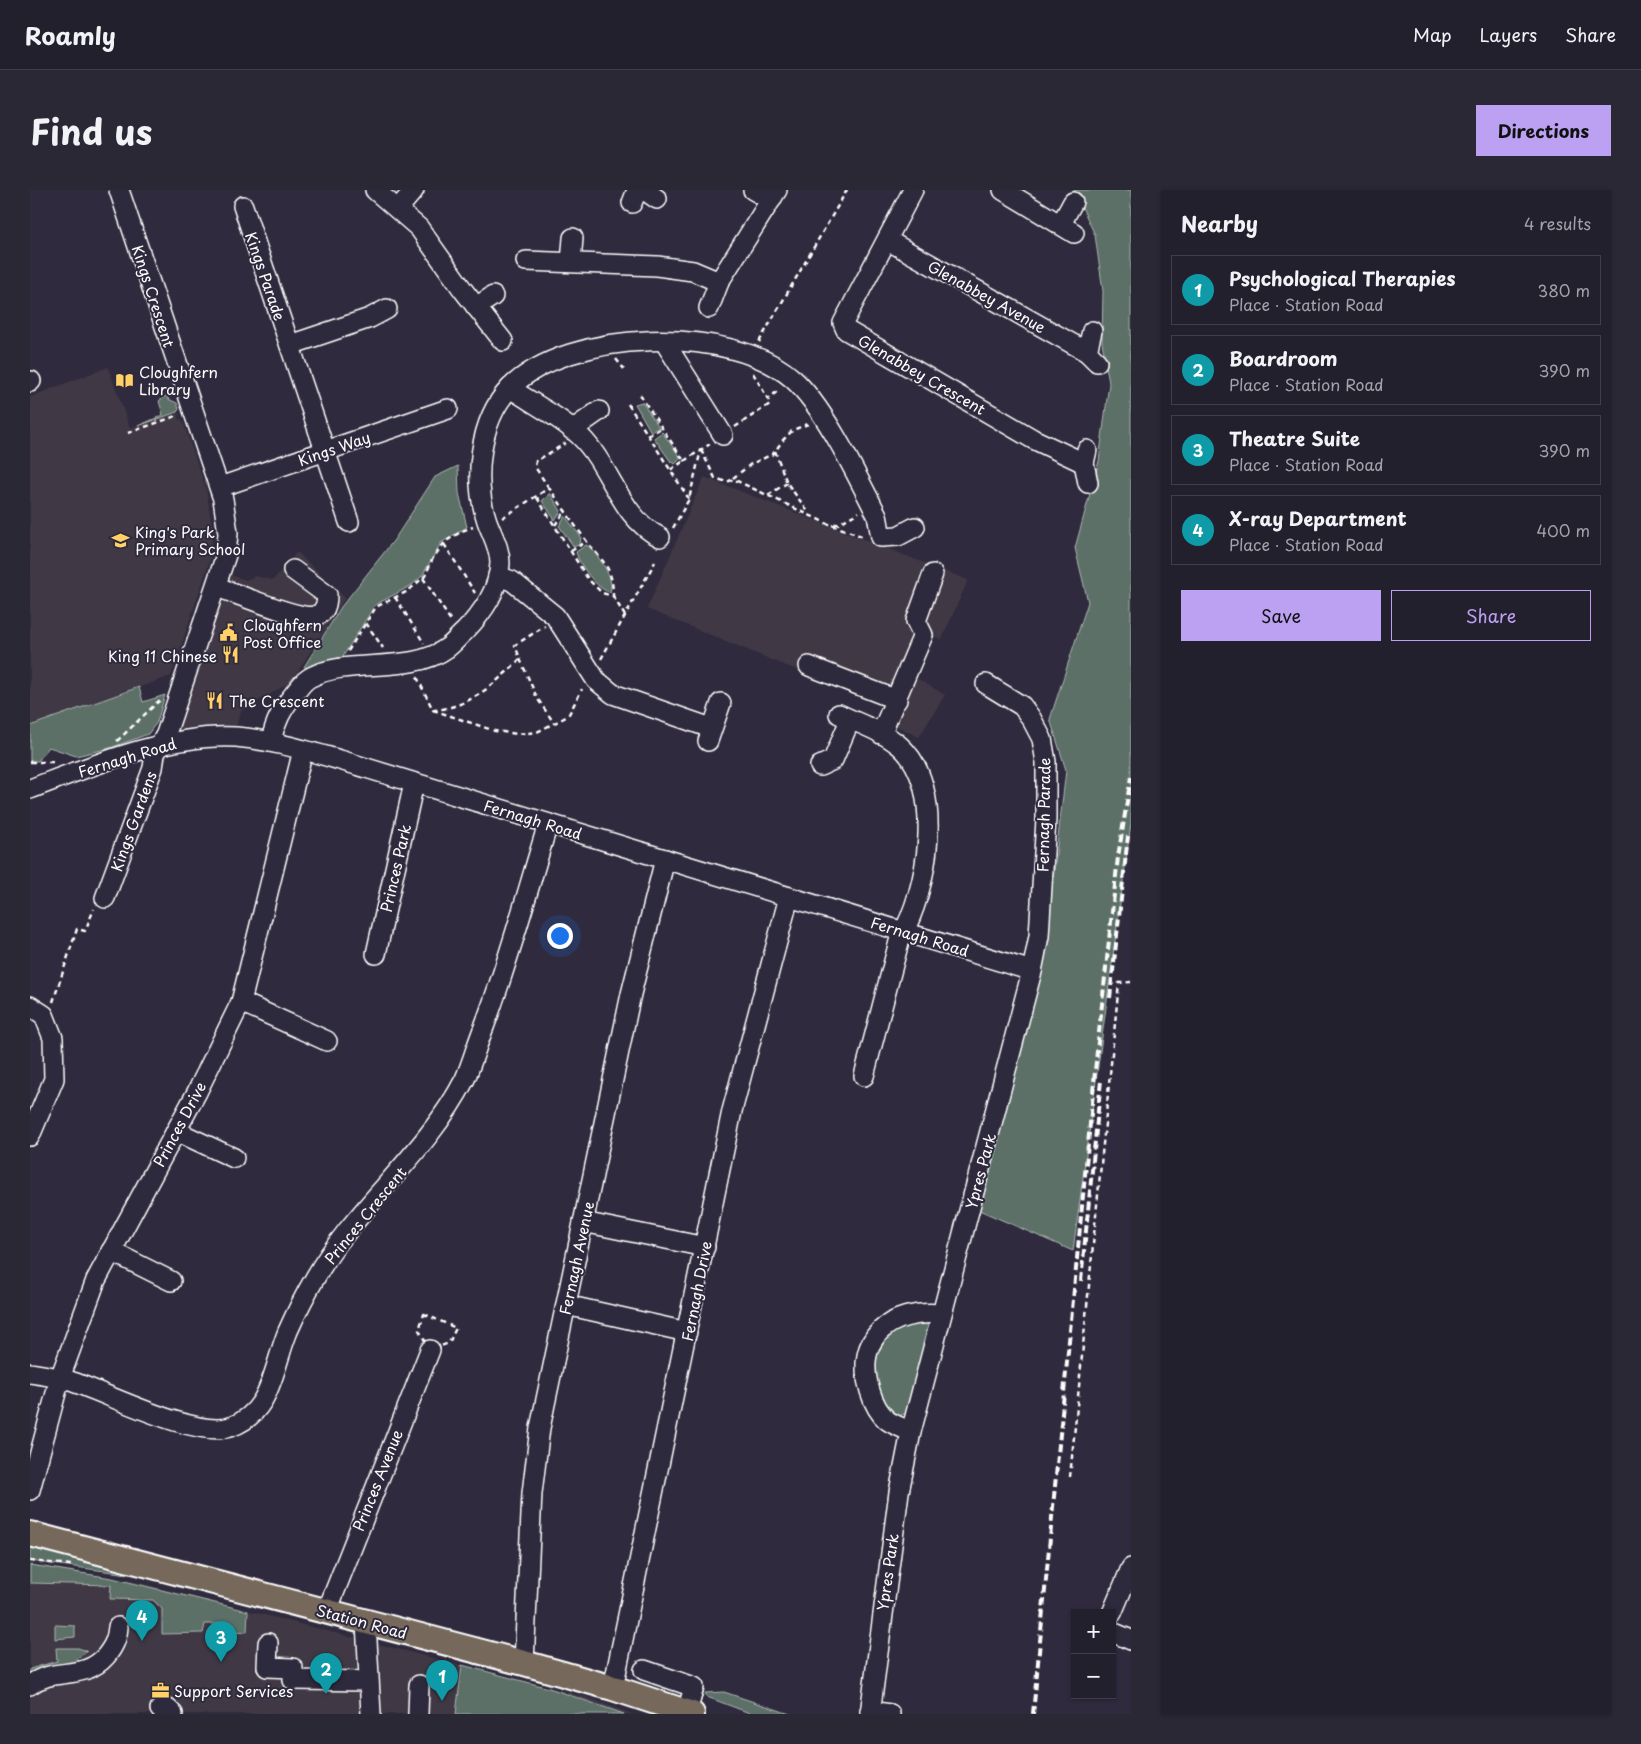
<!DOCTYPE html>
<meta charset="utf-8">
<style>
body{margin:0;font-family:"Playpen Sans",sans-serif;background:#2b2836;color:#f1f3f6}
.controls{position:absolute;right:15px;bottom:15px;display:grid;overflow:hidden;border-radius:0px;box-shadow:0 1px 4px #0004}
.controls button{width:45px;height:45px;display:grid;place-items:center;padding:0;border:0;border-bottom:1px solid #403e4a;background:#23202e;color:#f1f3f6;font:25px sans-serif}
.you{position:absolute;left:529px;top:745px;width:18px;height:18px;margin:-12px;border:4px solid #fff;border-radius:50%;background:#1a73e8;box-shadow:0 0 0 8px #1a73e833}
.badge{display:grid;place-items:center;width:32px;height:32px;border-radius:50%;background:#bca0f2;color:#fff;font-size:16px;font-weight:700}
.pin{position:absolute;translate:-50% -41px;filter:drop-shadow(0 1px 2px #0008)}
.pin::after{content:'';position:absolute;top:26px;width:18px;height:15px;background:inherit;clip-path:polygon(0 0,100% 0,50% 100%)}
.list{margin:0;padding:0;list-style:none}
h2{display:flex;justify-content:space-between;align-items:center;height:65px;margin:0;padding:0 20px;font-size:21px}
h2 small{font-size:16px;font-weight:400;color:#a3a3aa}
.list li{display:grid;grid-template-columns:32px 1fr auto;gap:15px;align-items:center;box-sizing:border-box;height:70px;margin:0 10px 10px;padding:0 10px;border:1px solid #403e4a;border-radius:0px}
.list b{display:block;font-size:19px;white-space:nowrap}
.list p{margin:0;font-size:16px;white-space:nowrap;color:#a3a3aa}
.list em{font-size:16px;font-style:normal;color:#a3a3aa}
.actions{display:flex;gap:10px;padding:15px 20px}
.actions a{flex:1;padding:11px 0;border:1px solid #bca0f2;border-radius:0px;text-align:center;font-size:18px;color:#bca0f2}
.actions .main{background:#bca0f2;color:#111}
.map{position:relative;flex:none;width:1101px;height:1524px;overflow:hidden;border-radius:0px}
header{display:flex;align-items:center;gap:30px;box-sizing:border-box;height:70px;padding:0 25px;background:#23202e;border-bottom:1px solid #403e4a}
header strong{font-size:24px}
nav{display:flex;gap:28px;margin-inline-start:auto;font-size:18px}
.intro{display:flex;align-items:center;justify-content:space-between;box-sizing:border-box;height:120px;padding:0 30px}
h1{margin:0;font-size:35px}
.button{padding:12px 22px;border-radius:0px;background:#bca0f2;color:#111;font-size:18px;font-weight:700}
main{display:flex;gap:30px;padding:0 30px}
aside{flex:1;background:#23202e;border-radius:0px;box-shadow:0 1px 4px #0004}
.map>svg:first-child{display:block}
.built{fill:#413845}
.green{fill:#5b6f67;stroke:#adb7b3}
.lines{fill:none;stroke-linecap:round;stroke-linejoin:round}
.minor-casing{stroke:#fff;stroke-width:22}
.major-casing{stroke:#fff;stroke-width:28}
.path{stroke:#fff;stroke-width:2.5;stroke-dasharray:5 4;stroke-linecap:butt}
.minor{stroke:#2f2a3d;stroke-width:19}
.major{stroke:#76695c;stroke-width:24}
.rail{stroke:#fff;stroke-width:4;stroke-dasharray:8 4;stroke-linecap:butt}
.labels{text-anchor:middle;dominant-baseline:central;stroke-width:4;stroke-linejoin:round;paint-order:stroke}
.street-label{font-size:15px;fill:#fff;stroke:#2f2a3d}
.poi-label{font-size:15px;fill:#fff;stroke:#2f2a3d;text-anchor:start}
</style>
<header>
<strong>Roamly</strong>
<nav><a>Map</a><a>Layers</a><a>Share</a></nav>
</header>
<div class="intro"><h1>Find us</h1><a class="button">Directions</a></div>
<main>
<div class="map">
<svg width="1101" height="1524" viewBox="0 0 1101 1524">
<rect width="100%" height="100%" fill="#2f2a3d"/>
<filter id="ink" filterUnits="userSpaceOnUse"><feTurbulence type="fractalNoise" baseFrequency=".02" numOctaves="2"/><feDisplacementMap in="SourceGraphic" scale="10" xChannelSelector="R" yChannelSelector="G"/><feConvolveMatrix kernelMatrix="1 2 1 2 8 2 1 2 1" color-interpolation-filters="sRGB"/></filter>
<g filter="url(#ink)">
<g class="built">
<polygon points="78,177 100,238 147,222 149,230 152,229 176,299 182,335 182,364 141,486 0,536 0,207"/>
<polygon points="674,287 938,390 912,449 905,447 883,486 915,505 889,547 851,528 855,516 617,419"/>
<polygon points="267,362 315,408 261,492 211,521 205,540 134,547 192,382 216,390 225,386 243,390"/>
<polygon points="0,1375 10,1375 105,1392 556,1507 602,1524 0,1524"/>
</g>
<g class="green">
<polygon points="1044,0 1101,0 1101,633 1043,1061 949,1020 1021,707 1036,580 1020,529 1058,412 1045,358 1069,271 1079,193 1072,152 1073,101 1065,45"/>
<polygon points="137,205 138,209 147,213 149,219 147,222 108,236 133,225 129,211"/>
<polygon points="612,212 629,237 621,242 605,214"/>
<polygon points="632,242 651,268 645,274 641,272 624,248"/>
<polygon points="428,276 429,303 437,337 411,353 392,386 382,395 345,415 307,476 287,482 274,477 311,417 364,350 405,287"/>
<polygon points="520,303 531,321 525,330 512,311"/>
<polygon points="535,326 551,347 550,354 544,357 529,336"/>
<path d="M556 355 560 357C569 368 585 387 580 402 568 401 548 373 546 362Z"/>
<polygon points="109,497 113,512 135,505 127,532 118,544 80,558 46,566 19,557 8,571 0,571 0,536"/>
<path d="M882 1129 901 1131 877 1223 866 1227 851 1214 843 1167C853 1149 864 1139 882 1129Z"/>
<polygon points="0,1355 120,1387 0,1371"/>
<polygon points="0,1375 82,1388 218,1421 217,1442 203,1441 202,1434 175,1434 173,1443 132,1444 132,1419 123,1410 80,1409 81,1395 0,1393"/>
<polygon points="25,1435 45,1436 45,1447 25,1449"/>
<polygon points="26,1458 48,1458 57,1461 38,1476 0,1484 0,1479 27,1471"/>
<polygon points="432,1475 519,1498 594,1524 426,1524"/>
<polygon points="694,1502 760,1524 722,1524 677,1507 675,1503"/>
</g>
<g class="lines">
<defs>
<g id="minor">
<polyline points="345,0 389,38 433,100 473,151"/>
<polyline points="614,0 627,9"/>
<polyline points="723,0 741,10"/>
<polyline points="883,0 813,133 816,140 1003,249 1054,273"/>
<polyline points="973,0 1044,43"/>
<polyline points="602,13 607,0"/>
<polyline points="213,16 319,332"/>
<polyline points="368,19 384,0"/>
<polyline points="1031,34 1043,12"/>
<polyline points="857,50 1057,162 1067,172"/>
<polyline points="496,71 627,76 663,81 689,92"/>
<polyline points="541,72 543,48"/>
<polyline points="446,117 463,106"/>
<polyline points="679,118 689,92 747,0"/>
<polyline points="634,151 693,245"/>
<polyline points="260,155 340,128 357,119"/>
<polyline points="1057,162 1062,141"/>
<polyline points="0,192 1,191"/>
<path d="M480 198C502 213 532 228 550 246 581 276 590 328 630 347"/>
<polyline points="542,240 569,221"/>
<polyline points="1057,260 1054,273 1058,293"/>
<polyline points="190,297 418,219"/>
<polyline points="468,386 482,391 525,426 566,490 583,504 681,538"/>
<path d="M187 397C205 403 269 430 284 426 295 424 297 414 297 405L263 380"/>
<polyline points="779,476 867,510"/>
<path d="M809 524C829 534 853 541 870 556 916 596 898 702 870 748L834 886"/>
<polyline points="851,544 893,445 886,431 903,384"/>
<path d="M241 551C245 532 252 519 264 504 269 498 274 490 281 487 319 467 380 485 417 458 424 453 429 446 435 441 453 422 469 400 470 373 470 358 462 345 457 331 443 290 449 230 480 198 538 139 701 134 763 189 795 218 827 286 847 325L851 347 868 346 885 337"/>
<polyline points="678,551 691,513"/>
<polyline points="790,576 803,570 820,530"/>
<path d="M0 599C61 576 140 543 206 547 241 550 275 560 310 570L1002 781"/>
<polyline points="75,708 123,578 125,564 136,544 196,365 198,343 193,309 89,0"/>
<polyline points="346,764 384,593"/>
<polyline points="211,812 297,851"/>
<polyline points="0,816 14,825 23,848 24,889 0,946"/>
<polyline points="146,941 204,968"/>
<polyline points="553,1032 675,1057"/>
<polyline points="81,1061 141,1091"/>
<polyline points="536,1115 657,1142"/>
<path d="M0 1183C13 1185 27 1187 40 1191 75 1202 166 1249 200 1237 242 1223 243 1177 258 1141 266 1123 275 1105 285 1088 325 1017 396 965 435 889 442 873 447 854 454 837 479 771 497 702 518 634"/>
<path d="M881 1242C874 1238 863 1235 857 1230 849 1223 843 1211 840 1201 823 1148 861 1119 911 1124"/>
<polyline points="0,1300 30,1188 66,1090 167,902 211,812 273,560"/>
<polyline points="297,1421 400,1160"/>
<polyline points="1082,1423 1101,1378"/>
<polyline points="336,1432 341,1524"/>
<polyline points="1082,1442 1101,1450"/>
<polyline points="238,1453 237,1477 263,1478 263,1490 338,1491"/>
<polyline points="494,1473 502,1303 510,1238 601,804 635,669"/>
<polyline points="614,1480 664,1497 657,1522"/>
<path d="M0 1495C24 1476 53 1492 76 1466 83 1457 87 1450 88 1437"/>
<polyline points="583,1498 702,921 759,707"/>
<polyline points="130,1519 138,1519 143,1524"/>
<polyline points="840,1521 860,1524"/>
<polyline points="388,1524 389,1495"/>
<polyline points="840,1524 869,1302 881,1242 1002,781 1009,746 1016,629 1016,572 1012,549 1001,528 992,516 956,494"/>
</g>
<polyline id="major" points="0,1344 494,1473 583,1498 662,1524"/>
</defs>
<use href="#minor" class="minor-casing"/>
<use href="#major" class="major-casing"/>
<g class="path">
<polyline points="729,152 817,0"/>
<polyline points="586,169 594,179"/>
<polyline points="723,183 738,209"/>
<polyline points="610,205 654,271 640,280"/>
<polyline points="598,214 659,309"/>
<polyline points="705,237 740,214 738,209 749,200"/>
<polyline points="98,243 149,225"/>
<polyline points="618,246 631,238"/>
<polyline points="671,260 685,288 697,292 703,289 798,334 808,334 829,322"/>
<polyline points="745,261 757,293 779,323"/>
<polyline points="654,271 680,254"/>
<polyline points="703,288 721,274 743,264 753,250 763,240 778,234"/>
<polyline points="519,298 505,277 506,271 536,253"/>
<polyline points="738,305 757,293"/>
<path d="M472 328 519 298C531 314 542 332 555 349 571 371 583 375 583 406L572 403 558 389 506 306"/>
<polyline points="525,335 536,320"/>
<polyline points="802,335 834,347"/>
<polyline points="643,338 659,309 671,260"/>
<polyline points="414,354 445,403"/>
<polyline points="541,361 557,351"/>
<polyline points="393,388 421,431"/>
<polyline points="583,406 595,426"/>
<polyline points="365,407 394,453"/>
<polyline points="336,433 353,458"/>
<polyline points="318,461 346,417 378,401 395,386 403,368 415,352 432,341 443,337"/>
<polyline points="490,469 507,508 524,533"/>
<polyline points="571,469 625,372"/>
<path d="M387 487 403 520C439 518 466 493 490 469L485 455 515 436"/>
<polyline points="403,520 465,541 488,544 507,542 538,526 552,499"/>
<polyline points="87,551 132,508"/>
<polyline points="0,572 23,572"/>
<polyline points="23,812 47,739 55,741 64,719"/>
<polygon points="394,1124 426,1138 419,1153 400,1160 389,1140"/>
<polyline points="1040,1287 1089,793 1101,792"/>
<polyline points="0,1371 41,1375"/>
</g>
<use href="#minor" class="minor"/>
<use href="#major" class="major"/>
<g class="rail">
<polyline points="1080,808 1098,646"/>
<polyline points="1051,1091 1071,890"/>
<polyline points="1003,1524 1067,861 1088,667 1101,587"/>
</g>
</g>
</g>
<defs>
<symbol id="library-bare" viewBox="-9 -9 18 18"><path d="M-6-4Q-3-5.5-.7-3.5V5Q-3 3-6 4ZM6-4Q3-5.5 .7-3.5V5Q3 3 6 4Z" fill="#ffd166" stroke="#2f2a3d" stroke-width="2.5" paint-order="stroke"/></symbol>
<symbol id="school-bare" viewBox="-9 -9 18 18"><path d="M0-5L7-2L0 1L-7-2ZM-4 1L0 2.5L4 1V4Q0 6-4 4Z" fill="#ffd166" stroke="#2f2a3d" stroke-width="2.5" paint-order="stroke"/></symbol>
<symbol id="civic-bare" viewBox="-9 -9 18 18"><path d="M-.6-6.5H3V-4.5H.6V-3L4-1V1h2V6H-6V1h2V-1L-.6-3ZM-1.2 2.5V6h2.4V2.5Z" fill="#ffd166" stroke="#2f2a3d" stroke-width="2.5" paint-order="stroke"/></symbol>
<symbol id="restaurant-bare" viewBox="-9 -9 18 18"><path d="M-5-6h1v4h1v-4h1v4h1v-4h1v5L-1.5 .5V6h-2V.5L-5-1ZM5-6V6H3V1.5H1.5Q1.5-4 5-6Z" fill="#ffd166" stroke="#2f2a3d" stroke-width="2.5" paint-order="stroke"/></symbol>
<symbol id="office-bare" viewBox="-9 -9 18 18"><path d="M-6-3h4V-5.5h4V-3h4V5H-6ZM-1-4.5V-3h2v-1.5ZM-6 0V1H6V0Z" fill="#ffd166" stroke="#2f2a3d" stroke-width="2.5" paint-order="stroke"/></symbol>
</defs>
<g fill-rule="evenodd">
<use href="#library-bare" x="82" y="178" width="25" height="25"/>
<use href="#school-bare" x="78" y="338" width="25" height="25"/>
<use href="#civic-bare" x="186" y="430" width="25" height="25"/>
<use href="#restaurant-bare" x="188" y="452" width="25" height="25"/>
<use href="#restaurant-bare" x="172" y="498" width="25" height="25"/>
<use href="#office-bare" x="118" y="1488" width="25" height="25"/>
</g>
<g class="labels">
<g class="street-label">
<text transform="translate(236 86) rotate(71)">Kings Parade</text>
<text transform="translate(124 106) rotate(72)">Kings Crescent</text>
<text transform="translate(957 106) rotate(29)">Glenabbey Avenue</text>
<text transform="translate(892 184) rotate(30)">Glenabbey Crescent</text>
<text transform="translate(304 258) rotate(-19)">Kings Way</text>
<text transform="translate(97 567) rotate(-17)">Fernagh Road</text>
<text transform="translate(1013 625) rotate(-89)">Fernagh Parade</text>
<text transform="translate(503 629) rotate(17)">Fernagh Road</text>
<text transform="translate(103 631) rotate(-70)">Kings Gardens</text>
<text transform="translate(365 678) rotate(-77)">Princes Park</text>
<text transform="translate(890 746) rotate(17)">Fernagh Road</text>
<text transform="translate(149 934) rotate(-62)">Princes Drive</text>
<text transform="translate(950 981) rotate(-75)">Ypres Park</text>
<text transform="translate(335 1025) rotate(-51)">Princes Crescent</text>
<text transform="translate(546 1068) rotate(-78)">Fernagh Avenue</text>
<text transform="translate(666 1101) rotate(-79)">Fernagh Drive</text>
<text transform="translate(347 1290) rotate(-68)">Princes Avenue</text>
<text transform="translate(857 1382) rotate(-82)">Ypres Park</text>
<text transform="translate(332 1431) rotate(15)">Station Road</text>
</g>
<g class="poi-label">
<text x="109" y="181">Cloughfern<tspan x="109" dy="17">Library</tspan></text>
<text x="105" y="341">King's Park<tspan x="105" dy="17">Primary School</tspan></text>
<text x="213" y="434">Cloughfern<tspan x="213" dy="17">Post Office</tspan></text>
<text x="187" y="465" text-anchor="end">King 11 Chinese</text>
<text x="199" y="510">The Crescent</text>
<text x="144" y="1500">Support Services</text>
</g>
</g>
</svg>
<div class="controls">
<button>+</button>
<button>−</button>
</div>
<div class="you"></div>
<div class="pin badge" style="left:412px;top:1511px;background:#0f9aa8">1</div>
<div class="pin badge" style="left:296px;top:1504px;background:#0f9aa8">2</div>
<div class="pin badge" style="left:191px;top:1472px;background:#0f9aa8">3</div>
<div class="pin badge" style="left:112px;top:1451px;background:#0f9aa8">4</div>
</div>
<aside>
<h2>Nearby<small>4 results</small></h2>
<ul class="list">
<li><span class="badge" style="background:#0f9aa8">1</span><div><b>Psychological Therapies</b><p>Place · Station Road</p></div><em>380 m</em></li>
<li><span class="badge" style="background:#0f9aa8">2</span><div><b>Boardroom</b><p>Place · Station Road</p></div><em>390 m</em></li>
<li><span class="badge" style="background:#0f9aa8">3</span><div><b>Theatre Suite</b><p>Place · Station Road</p></div><em>390 m</em></li>
<li><span class="badge" style="background:#0f9aa8">4</span><div><b>X-ray Department</b><p>Place · Station Road</p></div><em>400 m</em></li>
</ul>
<div class="actions"><a class="main">Save</a><a>Share</a></div>
</aside>
</main>
